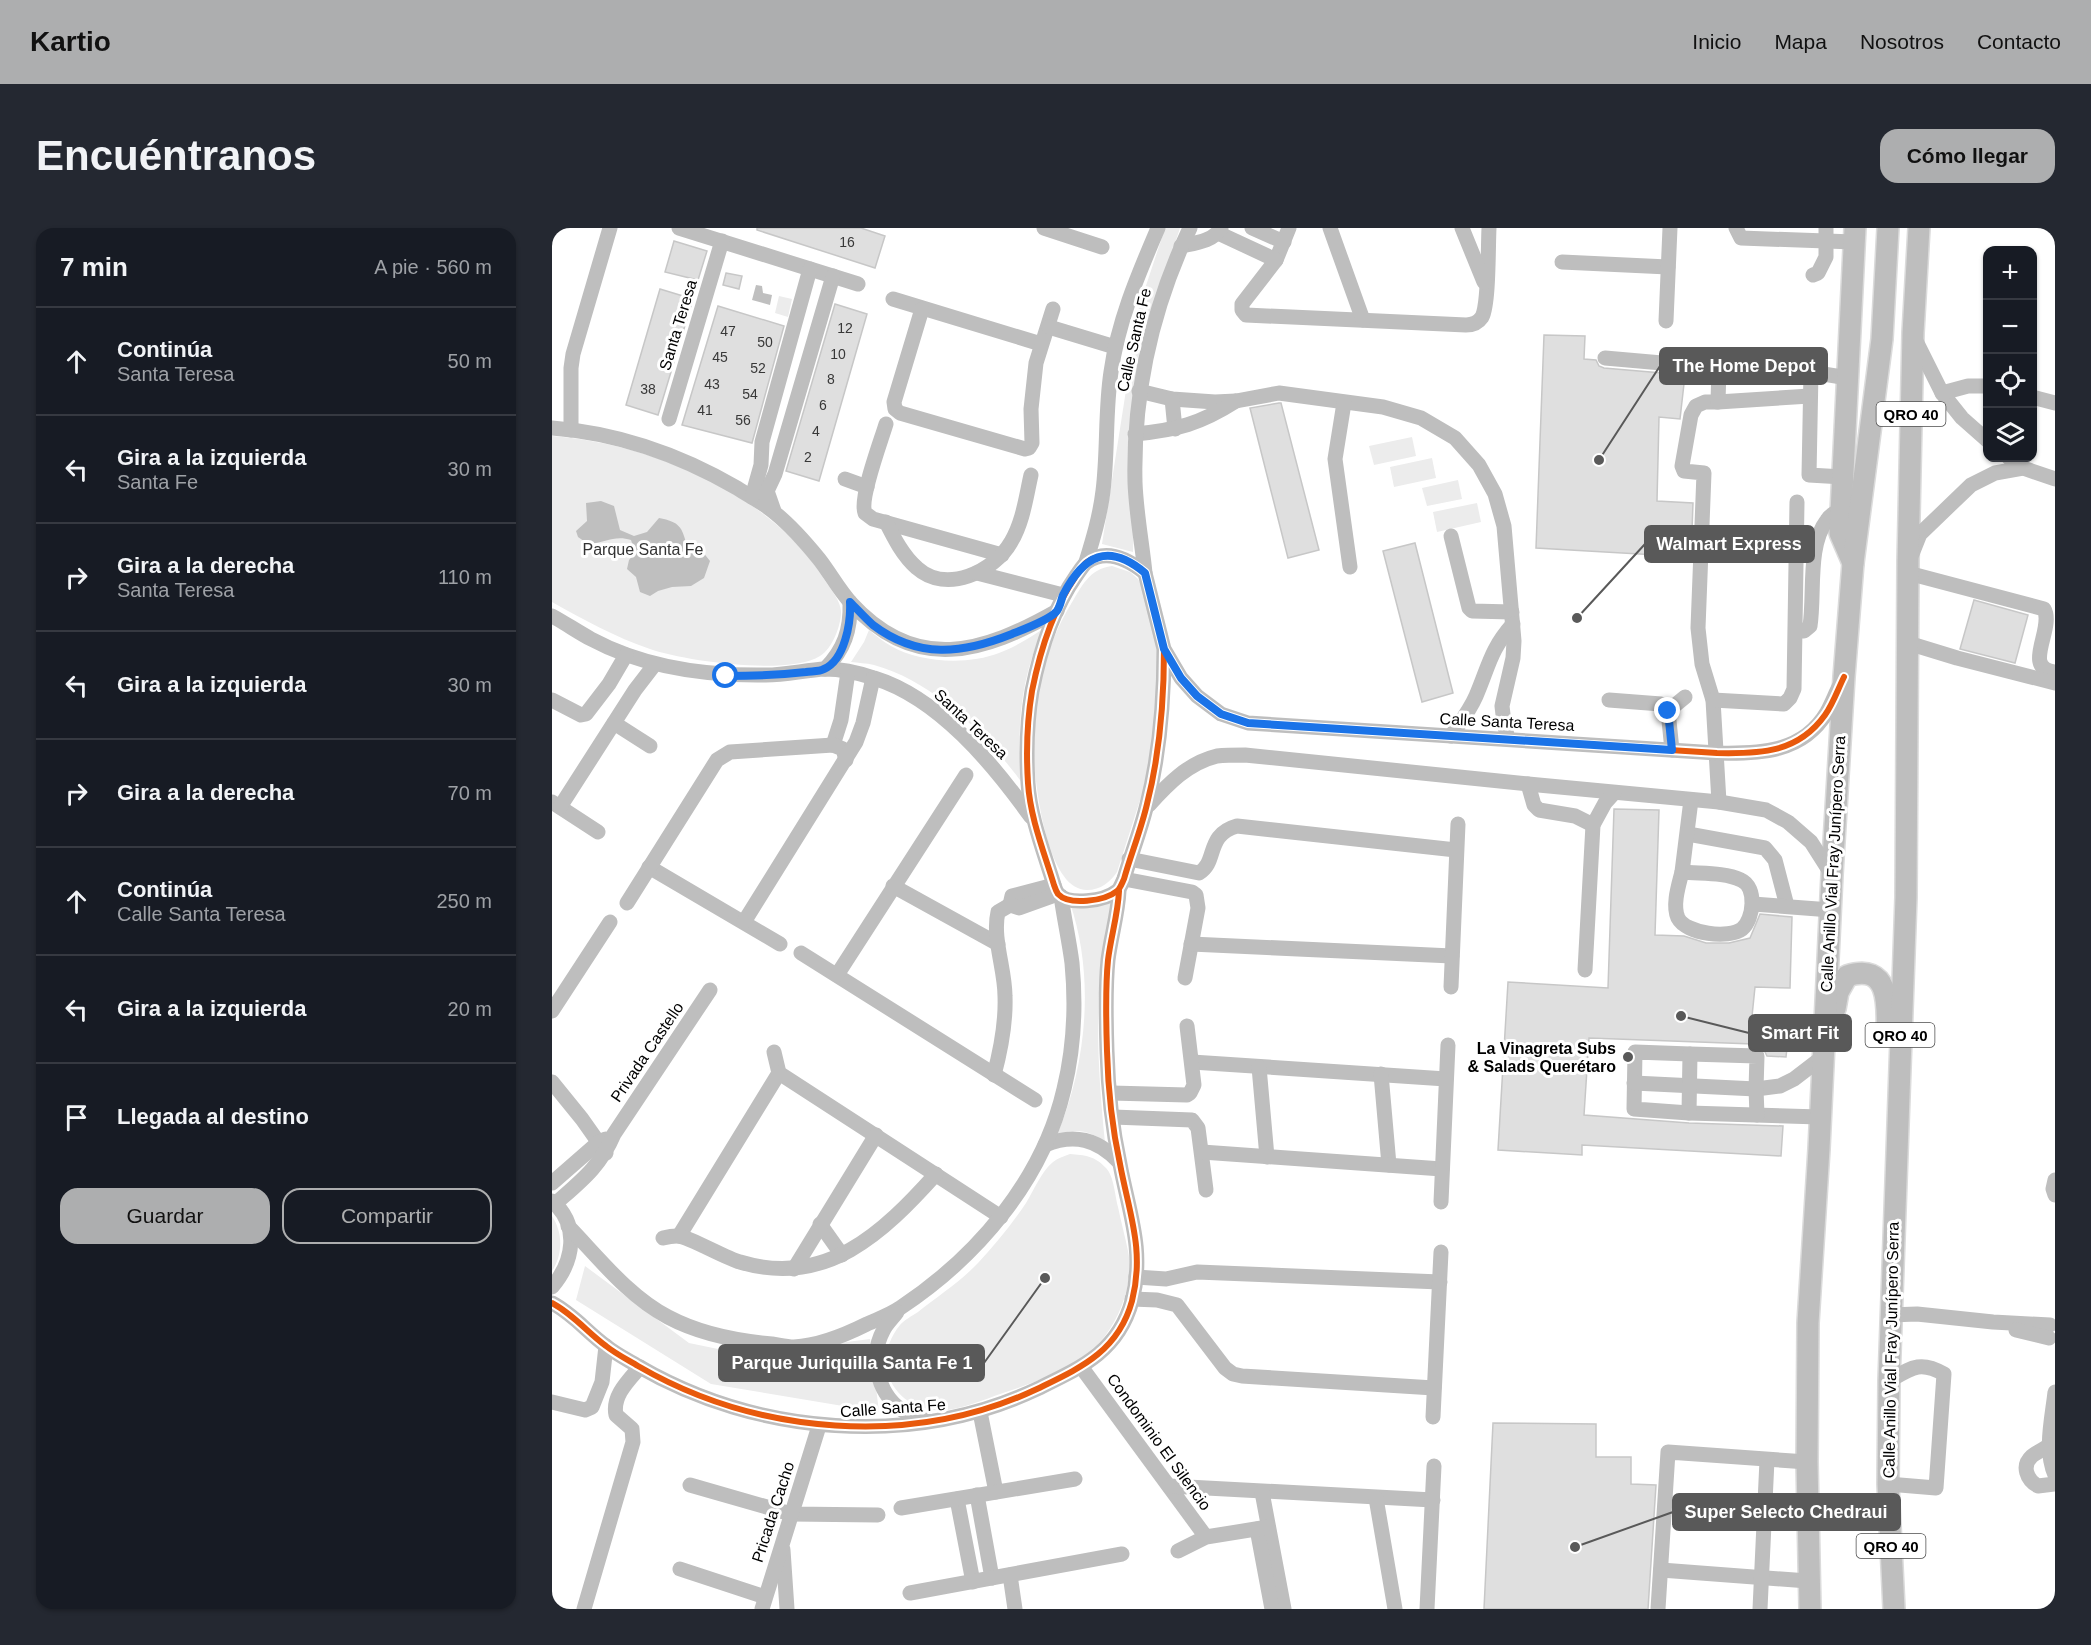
<!DOCTYPE html>
<html lang="es">
<meta charset="utf-8">
<style>
body{margin:0;font-family:Helvetica,sans-serif;background:#242831;color:#f1f3f6}
.controls{position:absolute;right:18px;top:18px;display:grid;overflow:hidden;border-radius:12px;box-shadow:0 2px 4px #0004}
.controls button{width:54px;height:54px;display:grid;place-items:center;padding:0;border:0;border-bottom:2px solid #363941;background:#171b24;color:#f1f3f6;font:30px sans-serif}
.stop{position:absolute;width:18px;height:18px;margin:-14px;border:4px solid #1a73e8;border-radius:50%;background:#fff}
.stop.end{background:#1a73e8;border-color:#fff;box-shadow:0 2px 6px #0008}
.list{margin:0;padding:0;list-style:none}
h2{display:flex;justify-content:space-between;align-items:center;height:78px;margin:0;padding:0 24px;font-size:26px}
h2 small{font-size:20px;font-weight:400;color:#9ea1a6}
.list li{display:grid;grid-template-columns:39px 1fr auto;gap:18px;align-items:center;box-sizing:border-box;height:108px;padding:0 24px;border-top:2px solid #363941}
.list b{display:block;font-size:22px;white-space:nowrap}
.list p{margin:0;font-size:20px;white-space:nowrap;color:#9ea1a6}
.list em{font-size:20px;font-style:normal;color:#9ea1a6}
.actions{display:flex;gap:12px;padding:18px 24px}
.actions a{flex:1;padding:14px 0;border:2px solid #adaeaf;border-radius:18px;text-align:center;font-size:21px;color:#adaeaf}
.actions .main{background:#adaeaf;color:#111}
.icon{flex:none;width:33px;height:33px;fill:none;stroke:currentColor;stroke-width:2;stroke-linecap:round;stroke-linejoin:round}
.map{position:relative;flex:none;width:1503px;height:1381px;overflow:hidden;border-radius:18px}
header{display:flex;align-items:center;gap:36px;box-sizing:border-box;height:84px;padding:0 30px;background:#adaeaf;color:#111}
header strong{font-size:28px}
nav{display:flex;gap:33px;margin-inline-start:auto;font-size:21px}
.intro{display:flex;align-items:center;justify-content:space-between;box-sizing:border-box;height:144px;padding:0 36px}
h1{margin:0;font-size:42px}
.button{padding:15px 27px;border-radius:18px;background:#adaeaf;color:#111;font-size:21px;font-weight:700}
main{display:flex;gap:36px;padding:0 36px}
aside{flex:1;background:#171b24;border-radius:18px;box-shadow:0 2px 4px #0004}
.map>svg:first-child{display:block}
.green{fill:#ececec}
.water{fill:#bfbfbf}
.building{fill:#dfdfdf;stroke:#c7c7c7;stroke-width:1.5}
.lines{fill:none;stroke-linecap:round;stroke-linejoin:round}
.highway-casing{stroke:#dbdbdb;stroke-width:24}
.minor{stroke:#bebebe;stroke-width:15}
.highway{stroke:#bebebe;stroke-width:21}
.cycleway-casing{stroke:#fff;stroke-width:10}
.cycleway{stroke:#e8590c;stroke-width:6}
.route{stroke:#1a73e8;stroke-width:8}
.poi-dot{fill:#595959;stroke:#fff;stroke-width:2}
.labels{text-anchor:middle;dominant-baseline:central;stroke-width:6;stroke-linejoin:round;paint-order:stroke}
.number-label{font-size:14px;fill:#383838}
.shield{fill:#fff;stroke:#4c4c4c;stroke-width:1.5}
.shield-label{font-size:15px;font-weight:bold;fill:#000}
.street-label{font-size:16px;fill:#000;stroke:#fff}
.park-label{font-size:16px;fill:#333;stroke:#fff}
.poi-label{font-size:16px;font-weight:bold;fill:#000;stroke:#fff;text-anchor:end}
.leader{fill:none;stroke:#595959;stroke-width:2}
.callout-dot{fill:#595959;stroke:#fff;stroke-width:2}
.callout{fill:#595959;stroke:#595959;stroke-width:2}
.callout-label{font-size:18px;text-anchor:middle;font-weight:bold;fill:#fff}
</style>
<header>
<strong>Kartio</strong>
<nav><a>Inicio</a><a>Mapa</a><a>Nosotros</a><a>Contacto</a></nav>
</header>
<div class="intro"><h1>Encuéntranos</h1><a class="button">Cómo llegar</a></div>
<main>
<aside>
<h2>7 min<small>A pie · 560 m</small></h2>
<ul class="list">
<li><svg class="icon" aria-label="ahead" viewBox="0 0 24 24"><path d="M12 20V5M6 11l6-6 6 6"/></svg><div><b>Continúa</b><p>Santa Teresa</p></div><em>50 m</em></li>
<li><svg class="icon" aria-label="left" viewBox="0 0 24 24"><path d="M17 20v-9H6M10 6l-5 5 5 5"/></svg><div><b>Gira a la izquierda</b><p>Santa Fe</p></div><em>30 m</em></li>
<li><svg class="icon" aria-label="right" viewBox="0 0 24 24"><path d="M7 20v-9h11M14 6l5 5-5 5"/></svg><div><b>Gira a la derecha</b><p>Santa Teresa</p></div><em>110 m</em></li>
<li><svg class="icon" aria-label="left" viewBox="0 0 24 24"><path d="M17 20v-9H6M10 6l-5 5 5 5"/></svg><div><b>Gira a la izquierda</b></div><em>30 m</em></li>
<li><svg class="icon" aria-label="right" viewBox="0 0 24 24"><path d="M7 20v-9h11M14 6l5 5-5 5"/></svg><div><b>Gira a la derecha</b></div><em>70 m</em></li>
<li><svg class="icon" aria-label="ahead" viewBox="0 0 24 24"><path d="M12 20V5M6 11l6-6 6 6"/></svg><div><b>Continúa</b><p>Calle Santa Teresa</p></div><em>250 m</em></li>
<li><svg class="icon" aria-label="left" viewBox="0 0 24 24"><path d="M17 20v-9H6M10 6l-5 5 5 5"/></svg><div><b>Gira a la izquierda</b></div><em>20 m</em></li>
<li><svg class="icon" aria-label="arrive" viewBox="0 0 24 24"><path d="M6 21V4h12l-3 4 3 4H6"/></svg><div><b>Llegada al destino</b></div></li>
</ul>
<div class="actions"><a class="main">Guardar</a><a>Compartir</a></div>
</aside>
<div class="map">
<svg width="1503" height="1381" viewBox="0 0 1503 1381">
<rect width="100%" height="100%" fill="#fff"/>
<g class="green">
<polygon points="613,0 628,0 587,125 581,324 550,316 587,79"/>
<polygon points="227,68 240,71 236,89 223,85"/>
<path d="M0 208C96 215 216 264 270 348 276 358 289 372 289 384 289 398 280 421 268 428 237 448 132 433 98 421 63 409 32 392 0 374Z"/>
<polygon points="860,209 864,228 822,237 817,218"/>
<polygon points="880,230 884,250 842,259 838,239"/>
<polygon points="906,252 910,271 875,278 870,260"/>
<polygon points="925,275 929,294 885,304 881,284"/>
<path d="M560 338 578 344 586 351 592 362 605 419 608 442 598 541 565 644C558 654 549 662 535 662 493 662 482 548 481 517 481 469 494 417 519 376 530 358 537 341 560 338Z"/>
<path d="M491 401C469 449 463 503 471 556 435 507 381 453 322 437 314 435 306 435 299 434L312 414 317 402C324 408 332 414 339 418 368 435 416 437 447 425 463 419 477 410 491 401Z"/>
<path d="M561 673C540 751 545 834 553 915 538 902 524 900 505 907 535 836 543 748 518 675Z"/>
<path d="M518 926C533 927 543 928 554 940 562 948 563 968 566 979 569 994 573 1008 576 1023 582 1052 570 1085 553 1108 530 1137 485 1154 451 1165 430 1172 403 1185 381 1182 337 1176 320 1131 348 1097 352 1092 360 1088 366 1084 386 1068 408 1054 426 1035 443 1017 460 996 474 975 482 962 489 944 501 934 506 930 513 928 518 926Z"/>
<path d="M0 988C11 1005 11 1026 0 1043Z"/>
<polygon points="33,1038 137,1115 195,1127 318,1111 327,1184 159,1156 24,1072"/>
</g>
<g class="water">
<polygon points="204,57 210,58 211,65 220,67 218,77 200,72"/>
<path d="M49 273 62 278 68 302 82 308 95 304 107 290C128 294 130 299 135 318L150 323 158 333 152 350 139 358 120 359 106 363 98 368 88 364 84 349 75 341 77 332 83 325 79 312C62 307 54 315 36 316L26 309 24 303 35 293 34 275Z"/>
</g>
<g class="building">
<polygon points="205,0 309,0 333,8 323,40 205,2"/>
<polygon points="122,13 155,23 146,52 113,44"/>
<polygon points="174,45 190,48 187,61 171,57"/>
<polygon points="108,61 141,71 106,187 74,177"/>
<polygon points="283,76 315,86 267,253 234,243"/>
<polygon points="166,78 232,98 200,215 130,197"/>
<polygon points="992,107 1033,108 1032,131 1044,132 1047,138 1052,140 1133,147 1128,191 1107,189 1105,273 1141,275 1139,329 984,320"/>
<polygon points="727,175 729,175 767,322 736,330 698,180"/>
<polygon points="863,315 901,465 870,474 831,323"/>
<polygon points="1422,372 1476,387 1463,435 1408,421"/>
<polygon points="1062,581 1107,582 1103,707 1132,708 1154,715 1177,715 1198,710 1208,686 1240,689 1238,760 1203,759 1199,798 1235,800 1235,805 1240,805 1239,820 1235,820 1234,829 1215,828 1211,820 1200,818 1201,816 1037,810 1032,887 1137,895 1231,898 1229,928 1030,917 1030,927 946,922 956,754 1056,760"/>
<polygon points="941,1195 1044,1196 1044,1229 1079,1229 1079,1256 1104,1257 1096,1381 932,1381"/>
</g>
<g class="lines">
<defs>
<g id="highway">
<polyline points="1301,335 1288,305 1303,0"/>
<path d="M1283 781 1286 764 1295 748C1338 734 1336 777 1335 807"/>
<polyline points="1258,1381 1255,1234 1256,1095 1267,921 1280,647 1292,449 1301,335 1330,111 1336,0"/>
<polyline points="1342,1381 1336,1256 1337,1153 1354,669 1356,334 1361,105 1367,0"/>
</g>
</defs>
<use href="#highway" class="highway-casing"/>
<g class="minor">
<polyline points="127,0 306,56"/>
<polyline points="492,0 550,19"/>
<polyline points="700,0 732,14"/>
<path d="M737 0 724 32 690 76V82L694 87 914 97C921 97 926 95 930 89 937 76 936 18 937 0"/>
<polyline points="778,0 811,92"/>
<polyline points="910,0 932,54"/>
<polyline points="1184,0 1189,10 1302,14"/>
<polyline points="666,5 724,32"/>
<path d="M629 18C643 15 662 13 669 0"/>
<polyline points="1010,34 1116,39"/>
<polyline points="1261,47 1266,45 1274,29 1274,0"/>
<polyline points="341,71 489,116"/>
<polyline points="370,81 342,174 343,181 348,185 473,221 477,220 480,215 479,181 484,135 501,81"/>
<polyline points="1114,93 1118,0"/>
<polyline points="497,99 563,119"/>
<polyline points="1362,109 1390,165 1410,190 1436,213"/>
<polyline points="1053,130 1167,140 1166,174 1153,174 1144,178 1139,187 1130,238 1132,243 1152,245 1146,400 1150,436 1161,472 1167,574"/>
<polyline points="1167,140 1259,144 1257,247 1291,249"/>
<polyline points="1259,144 1296,150"/>
<polyline points="587,163 620,171 663,174 684,173 727,165 831,179 869,190 903,210 927,237 943,266 952,298 962,413 961,430 950,478 952,495 956,511"/>
<polyline points="1390,165 1416,158 1436,158"/>
<polyline points="1480,169 1503,175"/>
<polyline points="620,171 623,201"/>
<polyline points="1166,174 1258,168"/>
<polyline points="792,175 783,231 798,339"/>
<polyline points="117,191 170,13"/>
<path d="M334 196C329 213 307 271 313 285L321 291 450 327"/>
<path d="M0 200C66 205 128 227 185 260 197 268 212 275 223 285 239 298 254 315 267 331 278 345 287 362 299 375 364 446 431 425 505 383"/>
<polyline points="19,202 19,140 21,126 58,0"/>
<path d="M583 206C625 202 648 196 684 173"/>
<polyline points="1457,230 1471,240 1503,251"/>
<polyline points="293,251 315,259"/>
<polyline points="200,269 209,237 210,214 258,41"/>
<polyline points="222,283 215,263 223,246 281,48"/>
<path d="M334 294C342 310 351 328 365 340 394 366 442 344 459 314 471 294 474 269 479 247"/>
<polyline points="899,308 917,380 920,383 960,384"/>
<polyline points="1360,326 1368,306 1419,257 1443,245 1471,240"/>
<path d="M534 334C541 311 548 288 551 263 556 223 553 183 559 144 566 93 586 47 606 0"/>
<polyline points="425,345 511,367"/>
<path d="M593 345C590 315 584 284 583 254 581 165 600 80 638 0"/>
<path d="M1356 345 1492 381C1503 400 1469 441 1503 444"/>
<path d="M0 388C13 395 26 404 39 411 93 440 153 448 214 447 234 447 254 442 273 441 289 441 307 445 322 450 387 470 441 536 479 589"/>
<path d="M1244 403H1252L1258 398C1263 366 1255 318 1275 292 1278 287 1284 284 1290 281"/>
<polyline points="1356,415 1405,430 1503,455"/>
<path d="M612 421C612 474 608 525 595 576 589 602 579 626 572 651 570 655 568 661 565 663 553 673 517 678 506 666 504 663 503 660 502 657 492 624 478 589 476 555 474 524 475 493 480 463 488 423 501 381 524 348 527 344 531 337 535 334 555 320 577 332 593 345L612 421 629 450 645 468 669 486 696 495 1165 525C1207 526 1251 525 1275 484 1280 475 1284 464 1289 455"/>
<path d="M273 441C292 422 299 402 298 374"/>
<polyline points="0,472 29,487 34,486 57,456 74,427"/>
<polyline points="1057,472 1109,476 1116,483 1120,522"/>
<polyline points="1161,472 1232,476 1238,470 1242,461 1245,274"/>
<polyline points="1116,483 1133,469"/>
<polyline points="62,495 98,518"/>
<path d="M899 508C908 495 918 482 924 468 937 438 938 422 961 396"/>
<polyline points="281,517 289,492 296,444"/>
<polyline points="976,556 982,577 987,582 1023,588 1041,597"/>
<polyline points="0,574 46,604"/>
<path d="M597 577C616 556 636 535 665 528 674 527 684 527 693 527L976 556 1167 574 1214 582 1236 594 1259 614 1280 647"/>
<polyline points="8,579 83,462 103,436"/>
<polyline points="1136,606 1213,620 1223,632 1235,678"/>
<path d="M577 631 647 645C666 634 653 607 685 598L904 622"/>
<polyline points="97,639 228,716"/>
<path d="M1130 644C1148 646 1172 644 1189 652 1205 659 1202 691 1190 701 1177 711 1134 706 1126 690 1120 677 1127 656 1130 644Z"/>
<polyline points="1130,644 1139,572"/>
<polyline points="572,651 640,664 644,667 646,680 633,750"/>
<polyline points="341,658 446,716"/>
<polyline points="75,675 165,532 178,524 281,517 291,521 294,532"/>
<polyline points="1201,676 1279,682"/>
<polyline points="458,677 460,668 502,657"/>
<polyline points="192,694 304,514 311,495 321,450"/>
<polyline points="639,716 900,728"/>
<polyline points="249,725 483,872"/>
<polyline points="1033,742 1041,597 1053,575 1062,565"/>
<polyline points="285,747 414,547"/>
<polyline points="899,759 906,596"/>
<polyline points="0,783 58,694"/>
<polyline points="222,824 227,845 449,989"/>
<polyline points="1138,826 1083,824 1082,881 1137,885 1268,889"/>
<polyline points="640,834 894,851"/>
<polyline points="707,839 715,929"/>
<polyline points="829,846 837,937"/>
<path d="M442 847C449 821 454 795 453 768 453 741 440 710 446 684L458 677 467 680 506 666"/>
<polyline points="0,854 30,891 54,925"/>
<polyline points="1082,855 1204,861 1228,858 1242,851 1272,828"/>
<polyline points="559,865 635,867 638,865 642,857 635,798"/>
<polyline points="1137,885 1138,826 1205,828 1204,861 1205,887"/>
<polyline points="561,889 640,892 646,900 654,962"/>
<path d="M493 917C522 905 546 911 567 934"/>
<polyline points="650,924 890,941"/>
<polyline points="1503,952 1501,961 1503,967"/>
<polyline points="0,955 47,914 54,911"/>
<path d="M0 973C28 997 22 1033 0 1059"/>
<polyline points="889,974 896,817"/>
<path d="M3 976C29 953 48 939 62 906L158 762"/>
<polyline points="268,996 290,1027"/>
<path d="M16 998C47 1030 76 1068 116 1089 148 1106 184 1113 220 1116 227 1117 235 1119 242 1119 265 1118 295 1106 315 1096 326 1091 338 1087 348 1080 425 1029 491 952 512 861 522 820 524 777 520 735 517 712 512 690 509 668"/>
<polyline points="127,1008 227,845"/>
<path d="M111 1010C115 1009 120 1008 125 1008 136 1008 173 1030 188 1034 274 1060 331 1005 384 946"/>
<polyline points="242,1041 324,907"/>
<polyline points="584,1049 614,1051 645,1044 888,1054"/>
<polyline points="580,1071 605,1072 625,1077 673,1140 681,1146 690,1148 882,1160"/>
<path d="M0 1075C21 1086 35 1104 54 1118 64 1126 76 1132 86 1138 205 1207 360 1220 485 1161 528 1140 566 1124 580 1073 593 1022 577 985 568 936 560 899 556 860 555 823 554 793 553 762 556 732 559 708 566 686 567 663"/>
<path d="M345 1084C341 1090 334 1096 331 1103 316 1131 327 1171 355 1185 361 1188 368 1189 373 1191"/>
<polyline points="1338,1087 1365,1086 1441,1094 1498,1097"/>
<polyline points="1464,1102 1497,1110"/>
<polyline points="530,1140 654,1309"/>
<path d="M1503 1164C1500 1191 1492 1222 1503 1247"/>
<polyline points="0,1174 33,1182 40,1179 50,1154 54,1118"/>
<polyline points="428,1184 444,1264"/>
<polyline points="881,1189 889,1024"/>
<path d="M1498 1217C1492 1221 1485 1224 1480 1228 1469 1238 1475 1252 1486 1258L1503 1256"/>
<path d="M1336 1256 1384 1260 1392 1146C1368 1132 1359 1140 1337 1153"/>
<polyline points="138,1257 239,1286 326,1287"/>
<polyline points="617,1258 881,1272"/>
<polyline points="710,1264 732,1381"/>
<polyline points="425,1267 440,1350"/>
<polyline points="824,1270 843,1381"/>
<polyline points="405,1271 421,1354"/>
<polyline points="349,1280 523,1251"/>
<polyline points="705,1301 720,1381"/>
<polyline points="231,1322 235,1381"/>
<polyline points="626,1323 654,1309 716,1299"/>
<polyline points="128,1341 213,1369"/>
<polyline points="1109,1342 1256,1353"/>
<polyline points="458,1347 463,1381"/>
<polyline points="358,1365 570,1326"/>
<path d="M32 1381 81 1214 80 1201 64 1187C60 1168 76 1153 88 1139"/>
<polyline points="210,1381 267,1198"/>
<polyline points="875,1381 882,1238"/>
<polyline points="1106,1381 1116,1224 1255,1234"/>
<polyline points="1208,1381 1215,1232"/>
</g>
<use href="#highway" class="highway"/>
<defs>
<g id="cycleway">
<path d="M612 421C612 474 608 525 595 576 589 602 579 626 572 651 570 655 568 661 565 663 553 673 517 678 506 666 504 663 503 660 502 657 492 624 478 589 476 555 474 524 475 493 480 463 488 423 501 381 524 348 527 344 531 337 535 334 555 320 577 332 593 345L612 421 629 450 645 468 669 486 696 495 1165 525C1208 526 1246 525 1273 487 1281 476 1286 461 1292 449"/>
<path d="M0 1075C21 1086 35 1104 54 1118 64 1126 76 1132 86 1138 205 1207 360 1220 485 1161 528 1140 566 1124 580 1073 593 1022 577 985 568 936 560 899 556 860 555 823 554 793 553 762 556 732 559 708 566 686 567 663"/>
</g>
</defs>
<use href="#cycleway" class="cycleway-casing"/>
<use href="#cycleway" class="cycleway"/>
</g>
<g class="lines">
<path class="route" d="M174 448C201 448 227 447 254 444 259 443 267 444 272 441 293 432 299 394 298 374 306 382 313 390 321 397 366 431 410 426 460 406 470 402 497 392 504 384 508 380 509 372 511 367 532 327 556 314 593 345L612 421 629 450 645 468 669 486 696 495 1120 522 1116 483"/>
</g>
<circle class="poi-dot" cx="1076" cy="829" r="6"/>
<g class="labels">
<g class="number-label">
<text x="295" y="14">16</text>
<text x="293" y="100">12</text>
<text x="176" y="103">47</text>
<text x="213" y="114">50</text>
<text x="286" y="126">10</text>
<text x="168" y="129">45</text>
<text x="206" y="140">52</text>
<text x="279" y="151">8</text>
<text x="160" y="156">43</text>
<text x="96" y="161">38</text>
<text x="198" y="166">54</text>
<text x="271" y="177">6</text>
<text x="153" y="182">41</text>
<text x="191" y="192">56</text>
<text x="264" y="203">4</text>
<text x="256" y="229">2</text>
</g>
<g class="shield">
<rect x="1324.5" y="174" width="69" height="24" rx="4.5"/>
<rect x="1313.5" y="795" width="69" height="24" rx="4.5"/>
<rect x="1304.5" y="1306" width="69" height="24" rx="4.5"/>
</g>
<g class="shield-label">
<text x="1359" y="186">QRO 40</text>
<text x="1348" y="807">QRO 40</text>
<text x="1339" y="1318">QRO 40</text>
</g>
<g class="street-label">
<text transform="translate(126 97) rotate(-73)">Santa Teresa</text>
<text transform="translate(582 112) rotate(-77)">Calle Santa Fe</text>
<text transform="translate(955 494) rotate(3)">Calle Santa Teresa</text>
<text transform="translate(419 496) rotate(43)">Santa Teresa</text>
<text transform="translate(1281 636) rotate(-87)">Calle Anillo Vial Fray Junípero Serra</text>
<text transform="translate(95 824) rotate(-56)">Privada Castello</text>
<text transform="translate(1339 1122) rotate(-89)">Calle Anillo Vial Fray Junípero Serra</text>
<text transform="translate(341 1180) rotate(-4)">Calle Santa Fe</text>
<text transform="translate(607 1214) rotate(54)">Condominio El Silencio</text>
<text transform="translate(221 1284) rotate(-72)">Pricada Cacho</text>
</g>
<g class="park-label">
<text x="91" y="321">Parque Santa Fe</text>
</g>
<g class="poi-label">
<text x="1064" y="820">La Vinagreta Subs<tspan x="1064" dy="18">&amp; Salads Querétaro</tspan></text>
</g>
</g>
<path class="leader" d="M1047 232L1108 138M1025 390L1093 316M1129 788L1197 805M493 1050L432 1135M1023 1319L1121 1284"/>
<g class="callout-dot">
<circle cx="1047" cy="232" r="6"/>
<circle cx="1025" cy="390" r="6"/>
<circle cx="1129" cy="788" r="6"/>
<circle cx="493" cy="1050" r="6"/>
<circle cx="1023" cy="1319" r="6"/>
</g>
<g class="callout">
<rect x="1108" y="120" width="167" height="36" rx="6"/>
<rect x="1093" y="298" width="169" height="36" rx="6"/>
<rect x="1197" y="787" width="102" height="36" rx="6"/>
<rect x="167" y="1117" width="265" height="36" rx="6"/>
<rect x="1121" y="1266" width="227" height="36" rx="6"/>
</g>
<g class="callout-label">
<text x="1192" y="144">The Home Depot</text>
<text x="1177" y="322">Walmart Express</text>
<text x="1248" y="811">Smart Fit</text>
<text x="300" y="1141">Parque Juriquilla Santa Fe 1</text>
<text x="1234" y="1290">Super Selecto Chedraui</text>
</g>
</svg>
<div class="controls">
<button>+</button>
<button>−</button>
<button><svg class="icon" aria-label="locate" viewBox="0 0 24 24"><circle cx="12" cy="12" r="6"/><path d="M12 2v4M12 18v4M2 12h4M18 12h4"/></svg></button>
<button><svg class="icon" aria-label="layers" viewBox="0 0 24 24"><path d="M12 4l9 5-9 5-9-5zM3 14l9 5 9-5"/></svg></button>
</div>
<div class="stop" style="left:174px;top:448px"></div>
<div class="stop end" style="left:1116px;top:483px"></div>
</div>
</main>
